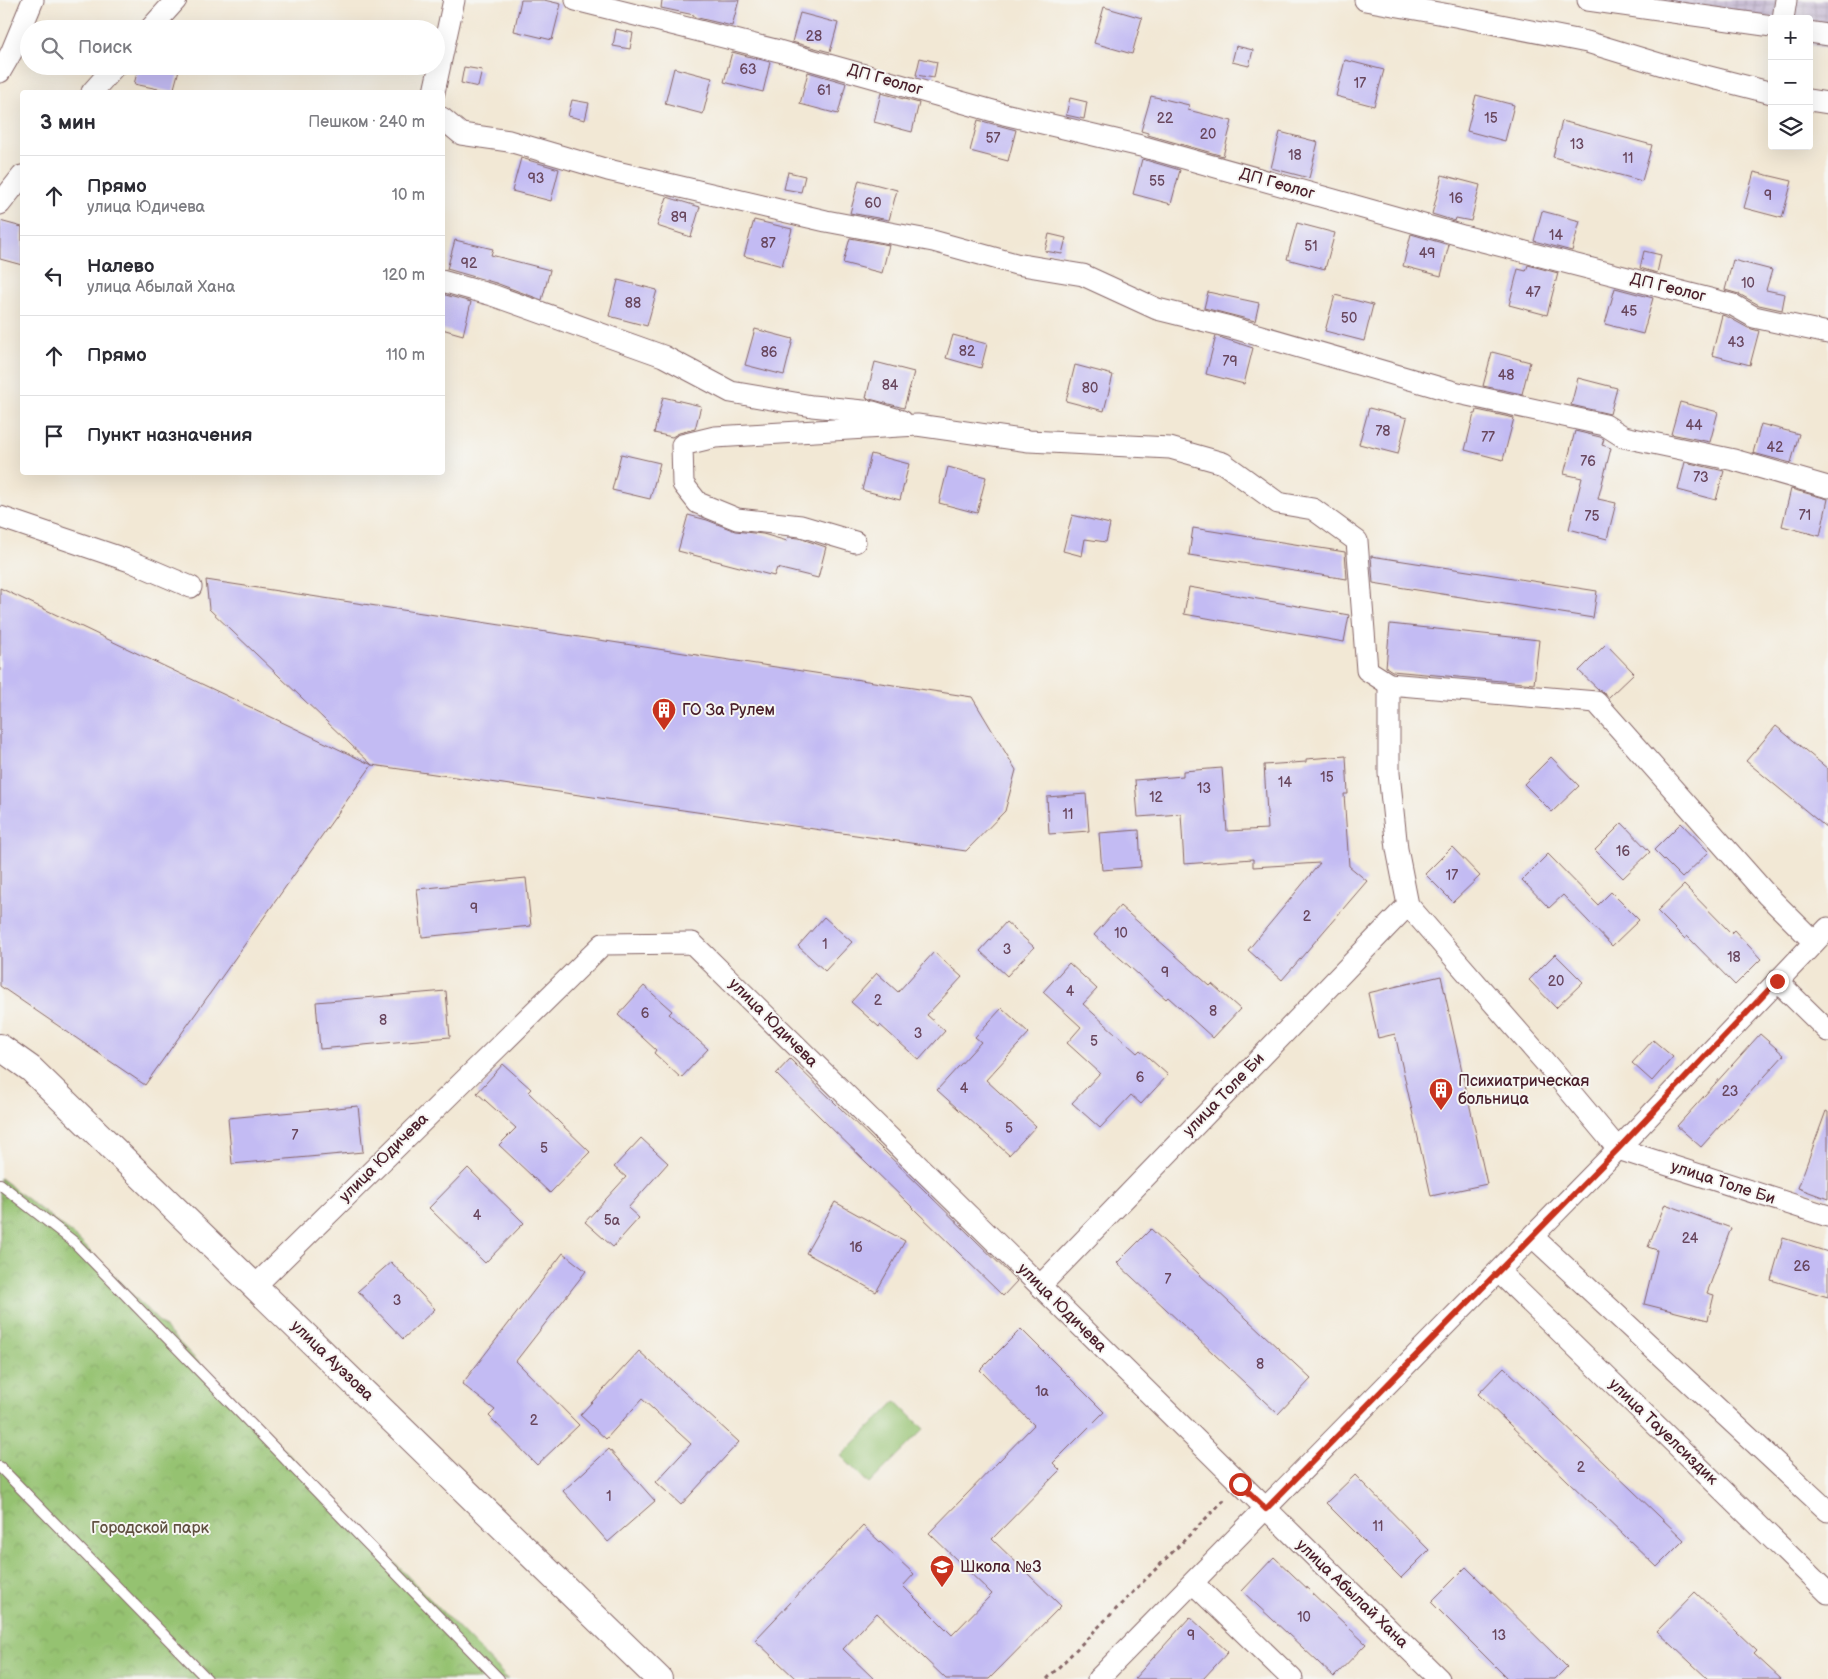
<!DOCTYPE html>
<html lang="ru">
<meta charset="utf-8">
<style>
body{margin:0;font-family:"Balsamiq Sans",sans-serif;background:#f2f2f3;color:#2b2b33}
.controls{position:absolute;right:15px;top:15px;display:grid;overflow:hidden;border-radius:5px;box-shadow:0 5px 20px #0002}
.controls button{width:45px;height:45px;display:grid;place-items:center;padding:0;border:0;border-bottom:1px solid #e1e1e2;background:#fff;color:#2b2b33;font:25px sans-serif}
.stop{position:absolute;width:15px;height:15px;margin:-11px;border:4px solid #c8321e;border-radius:50%;background:#fff}
.stop.end{background:#c8321e;border-color:#fff;box-shadow:0 1px 5px #0008}
.list{margin:0;padding:0;list-style:none}
h2{display:flex;justify-content:space-between;align-items:center;height:65px;margin:0;padding:0 20px;font-size:21px}
h2 small{font-size:16px;font-weight:400;color:#7c7c81}
.list li{display:grid;grid-template-columns:32px 1fr auto;gap:15px;align-items:center;box-sizing:border-box;height:80px;padding:0 20px;border-top:1px solid #e1e1e2}
.list b{display:block;font-size:19px;white-space:nowrap}
.list p{margin:0;font-size:16px;white-space:nowrap;color:#7c7c81}
.list em{font-size:16px;font-style:normal;color:#7c7c81}
.icon{flex:none;width:28px;height:28px;fill:none;stroke:currentColor;stroke-width:2;stroke-linecap:round;stroke-linejoin:round}
.map{position:relative;flex:none;width:1828px;height:1679px;overflow:hidden}
.search{position:absolute;background:#fff;box-shadow:0 5px 20px #0002;left:20px;top:20px;width:425px;height:55px;display:flex;align-items:center;gap:12px;box-sizing:border-box;padding:0 18px;border-radius:28px;color:#7c7c81;font-size:19px}
.panel{position:absolute;background:#fff;box-shadow:0 5px 20px #0002;left:20px;top:90px;width:425px;height:385px;border-radius:5px}
.map>svg:first-child{display:block}
.industrial{fill:url(#industrial-grid)}
.park{fill:url(#park-crowns);stroke:#70704e}
.garden{fill:#95c271;stroke:#70704e}
.building{fill:#c3bbf3}
.lines{fill:none;stroke-linecap:round;stroke-linejoin:round}
.service-casing{stroke:#856566;stroke-width:12}
.minor-casing{stroke:#856566;stroke-width:23}
.tertiary-casing{stroke:#856566;stroke-width:28}
.path{stroke:#856566;stroke-width:3;stroke-dasharray:4 4;stroke-linecap:butt}
.service{stroke:#fff;stroke-width:10}
.minor{stroke:#fff;stroke-width:21}
.tertiary{stroke:#fff;stroke-width:26}
.route{stroke:#c8321e;stroke-width:6}
.labels{text-anchor:middle;dominant-baseline:central;stroke-width:4;stroke-linejoin:round;paint-order:stroke}
.number-label{font-size:14px;fill:#68465d}
.street-label{font-size:16px;fill:#4a1f2b;stroke:#f6f6f2}
.poi-label{font-size:16px;fill:#4a1f2b;stroke:#f6f6f2;text-anchor:start}
.park-label{font-size:16px;fill:#605040;stroke:#f6f6f2}
</style>
<div class="map">
<svg width="1828" height="1679" viewBox="0 0 1828 1679">
<defs>
<pattern id="industrial-grid" width="8" height="8" patternUnits="userSpaceOnUse" patternTransform="scale(1.25)"><rect width="8" height="8" fill="#cabfd6"/><path d="M0 4h8M4 0v8" fill="none" stroke="#afa4b8"/></pattern>
<pattern id="park-crowns" width="20" height="18" patternUnits="userSpaceOnUse" patternTransform="scale(1.25)"><rect width="20" height="18" fill="#95c271"/><path d="M2 6a3 3 0 1 1 6 0M12 15a3 3 0 1 1 6 0" fill="none" stroke="#82a662"/></pattern>
</defs>
<rect width="100%" height="100%" fill="#f6f6f2"/>
<filter id="ink" filterUnits="userSpaceOnUse"><feTurbulence type="fractalNoise" baseFrequency=".02" numOctaves="2"/><feDisplacementMap in="SourceGraphic" scale="10" xChannelSelector="R" yChannelSelector="G"/><feConvolveMatrix kernelMatrix="1 2 1 2 8 2 1 2 1" color-interpolation-filters="sRGB"/></filter>
<filter id="wash" filterUnits="userSpaceOnUse"><feTurbulence type="fractalNoise" baseFrequency=".0096" numOctaves="4" result="noise"/><feDisplacementMap in="SourceGraphic" scale="20" xChannelSelector="R" yChannelSelector="G"/><feGaussianBlur stdDeviation="1.12" result="paint"/><feColorMatrix in="noise" values="0 0 0 0 0 0 0 0 0 0 0 0 0 0 0 0 0 1.4 0 .05"/><feComposite in="paint" operator="in"/></filter>
<g filter="url(#wash)">
<rect width="100%" height="100%" fill="#f2e8d5"/>
<polygon class="industrial" points="1604,0 1828,0 1828,48 1809,45 1809,19 1772,19 1772,37"/>
<polygon class="park" points="0,1178 76,1237 508,1679 0,1679"/>
<polygon class="garden" points="896,1401 924,1429 869,1484 841,1456"/>
<g id="blocks">
<g class="building">
<polygon points="521,0 544,0 561,4 552,40 514,31"/>
<polygon points="662,0 739,0 732,26 694,17 694,15 661,8"/>
<polygon points="1104,7 1142,18 1132,54 1094,43"/>
<polygon points="800,13 838,23 830,52 792,42"/>
<polygon points="616,29 633,33 630,49 613,46"/>
<polygon points="1236,46 1253,50 1249,66 1232,62"/>
<polygon points="732,52 770,62 763,92 724,82"/>
<polygon points="920,58 937,62 934,78 916,75"/>
<polygon points="1345,60 1384,70 1374,106 1336,96"/>
<polygon points="139,66 180,66 173,92 134,84"/>
<polygon points="464,67 482,70 478,87 461,83"/>
<polygon points="674,68 712,78 703,114 665,104"/>
<polygon points="808,72 846,83 838,114 800,104"/>
<polygon points="881,93 919,103 912,132 874,122"/>
<polygon points="1476,95 1514,105 1505,141 1467,131"/>
<polygon points="1151,96 1189,105 1188,110 1232,121 1223,156 1148,135 1148,133 1141,131"/>
<polygon points="1070,98 1087,102 1084,119 1066,115"/>
<polygon points="572,100 589,103 585,120 568,116"/>
<polygon points="978,120 1016,130 1008,161 970,151"/>
<polygon points="1562,121 1652,145 1642,181 1553,157"/>
<polygon points="1280,132 1318,142 1309,178 1271,168"/>
<polygon points="521,158 559,169 551,201 512,191"/>
<polygon points="1142,159 1180,170 1171,204 1133,194"/>
<polygon points="788,172 805,176 801,192 784,189"/>
<polygon points="1754,172 1792,181 1782,218 1744,208"/>
<polygon points="1442,175 1480,185 1471,221 1456,218 1455,221 1432,214"/>
<polygon points="859,180 897,190 889,220 850,213"/>
<polygon points="667,197 700,207 691,237 657,226"/>
<polygon points="1542,211 1580,221 1572,251 1534,241"/>
<polygon points="754,220 792,229 782,266 744,256"/>
<polygon points="0,221 22,227 22,265 0,259"/>
<polygon points="1297,223 1335,233 1325,269 1287,259"/>
<polygon points="1049,234 1066,238 1062,254 1045,251"/>
<polygon points="1411,234 1449,245 1441,276 1403,266"/>
<polygon points="850,238 889,245 882,273 843,263"/>
<polygon points="455,240 493,249 491,255 550,270 542,300 496,283 447,269"/>
<polygon points="1644,251 1661,255 1657,273 1640,268"/>
<polygon points="1733,260 1772,270 1766,290 1785,294 1782,310 1759,305 1739,294 1725,290"/>
<polygon points="1528,265 1558,273 1547,315 1509,305 1518,269 1526,271"/>
<polygon points="618,280 657,290 647,326 609,316"/>
<polygon points="1615,288 1653,298 1643,334 1605,324"/>
<polygon points="1208,292 1259,303 1255,321 1204,308"/>
<polygon points="442,294 471,302 463,335 442,329"/>
<polygon points="1335,295 1373,305 1364,341 1325,331"/>
<polygon points="1722,315 1728,317 1748,328 1759,331 1750,365 1712,355"/>
<polygon points="755,329 793,339 784,375 745,365"/>
<polygon points="953,335 987,344 981,368 946,358"/>
<polygon points="1216,336 1253,348 1244,384 1206,374"/>
<polygon points="1492,352 1530,362 1522,394 1483,386"/>
<polygon points="875,362 914,372 904,408 866,398"/>
<polygon points="1075,365 1113,375 1104,411 1066,401"/>
<polygon points="1578,378 1617,388 1610,414 1571,405"/>
<polygon points="663,397 701,406 695,429 679,433 672,437 654,433"/>
<polygon points="1680,402 1718,412 1710,442 1671,434"/>
<polygon points="1369,408 1407,418 1398,454 1359,444"/>
<polygon points="1477,410 1514,418 1503,460 1465,450 1474,414 1476,414"/>
<polygon points="1761,424 1799,434 1791,463 1753,453"/>
<polygon points="1575,431 1600,437 1604,439 1602,445 1611,448 1598,499 1616,503 1607,539 1569,529 1582,478 1564,474"/>
<polygon points="621,454 660,463 650,499 612,490"/>
<polygon points="871,454 909,464 900,500 862,490"/>
<polygon points="1685,462 1724,471 1716,500 1678,490"/>
<polygon points="948,467 986,477 977,513 939,503"/>
<polygon points="1791,489 1828,499 1820,536 1782,526"/>
<polygon points="688,515 707,520 735,531 763,534 787,541 788,537 799,538 826,547 818,578 777,568 774,576 678,551"/>
<polygon points="1072,515 1110,524 1106,542 1085,539 1082,556 1063,551"/>
<polygon points="1193,528 1345,552 1347,579 1189,555"/>
<polygon points="1371,556 1597,591 1593,618 1373,583"/>
<polygon points="206,580 972,697 1016,770 1005,811 966,851 372,765 209,609"/>
<polygon points="1189,587 1349,615 1344,642 1184,614"/>
<polygon points="0,588 372,765 145,1085 0,986"/>
<polygon points="1390,624 1539,640 1534,684 1392,671 1386,667"/>
<polygon points="1606,644 1634,673 1609,697 1599,690 1579,671"/>
<polygon points="1776,726 1828,769 1828,829 1746,761"/>
<polygon points="1346,756 1348,794 1344,794 1349,866 1367,881 1282,980 1248,950 1320,863 1253,867 1253,859 1184,864 1181,814 1138,817 1135,780 1183,776 1183,771 1222,768 1227,831 1268,829 1264,765 1306,762 1306,759"/>
<polygon points="1551,757 1579,786 1552,812 1524,784"/>
<polygon points="1086,794 1089,831 1049,834 1047,797"/>
<polygon points="1622,823 1650,852 1623,878 1595,850"/>
<polygon points="1681,823 1709,852 1682,878 1654,850"/>
<polygon points="1139,830 1141,867 1102,870 1099,833"/>
<polygon points="1452,847 1480,876 1453,902 1425,874"/>
<polygon points="1548,854 1598,905 1611,892 1639,920 1612,946 1563,895 1549,908 1522,880"/>
<polygon points="526,878 531,926 422,937 417,889"/>
<polygon points="1684,885 1731,933 1734,930 1761,959 1735,985 1687,936 1685,939 1657,911"/>
<polygon points="1120,906 1210,986 1212,984 1240,1009 1213,1038 1168,997 1166,999 1094,935"/>
<polygon points="824,917 852,942 825,971 798,946"/>
<polygon points="1006,922 1034,947 1007,976 980,951"/>
<polygon points="934,952 962,977 927,1015 945,1031 919,1060 880,1025 879,1027 851,1002 877,973 898,992"/>
<polygon points="1555,954 1583,982 1556,1008 1529,980"/>
<polygon points="1069,963 1097,989 1083,1004 1137,1053 1140,1050 1168,1075 1141,1104 1131,1095 1100,1128 1072,1103 1100,1073 1067,1043 1081,1027 1043,992"/>
<polygon points="1441,976 1487,1184 1431,1196 1395,1034 1378,1038 1368,993"/>
<polygon points="644,986 672,1011 669,1014 708,1049 681,1078 654,1053 656,1050 618,1015"/>
<polygon points="446,991 450,1037 320,1049 316,1002"/>
<polygon points="1002,1008 1029,1033 986,1080 1036,1126 1009,1155 937,1090 981,1042 975,1037"/>
<polygon points="1760,1034 1784,1055 1701,1147 1677,1126"/>
<polygon points="1653,1040 1673,1057 1652,1081 1632,1063"/>
<polygon points="790,1059 1017,1281 1003,1296 776,1074"/>
<polygon points="503,1064 531,1089 528,1092 590,1152 550,1193 499,1145 516,1128 477,1093"/>
<polygon points="358,1106 363,1152 232,1164 228,1118"/>
<polygon points="1826,1111 1828,1112 1828,1199 1798,1188"/>
<polygon points="641,1138 668,1163 628,1208 639,1218 613,1247 585,1222 626,1177 614,1167"/>
<polygon points="468,1168 524,1223 485,1263 429,1208"/>
<polygon points="835,1202 905,1241 876,1292 806,1253"/>
<polygon points="1665,1204 1731,1228 1707,1293 1714,1295 1708,1320 1644,1304 1657,1250 1648,1247"/>
<polygon points="1151,1229 1311,1379 1278,1414 1117,1263"/>
<polygon points="1783,1238 1828,1252 1828,1297 1771,1280"/>
<polygon points="563,1253 586,1271 516,1361 579,1425 537,1465 489,1416 495,1410 462,1384"/>
<polygon points="391,1262 435,1309 403,1339 358,1291"/>
<polygon points="1021,1329 1104,1412 1053,1463 1060,1470 992,1539 1061,1606 989,1679 946,1679 877,1613 843,1649 874,1679 796,1679 755,1640 863,1526 914,1574 903,1586 952,1635 992,1594 929,1533 1034,1425 980,1370"/>
<polygon points="639,1351 739,1442 681,1505 656,1482 691,1444 642,1399 606,1439 580,1415"/>
<polygon points="1504,1367 1684,1540 1657,1567 1478,1394"/>
<polygon points="609,1449 655,1501 608,1542 563,1491"/>
<polygon points="1355,1475 1429,1550 1401,1578 1326,1503"/>
<polygon points="1274,1557 1366,1644 1334,1677 1242,1591"/>
<polygon points="1466,1567 1567,1667 1555,1679 1508,1679 1431,1602"/>
<polygon points="1695,1592 1757,1651 1754,1654 1781,1679 1708,1679 1657,1631"/>
<polygon points="1190,1617 1228,1652 1203,1679 1134,1679"/>
</g>
</g>
</g>
<g filter="url(#ink)">
<use href="#blocks" fill-opacity="0" stroke="#856566" stroke-width="1"/>
<g class="lines">
<defs>
<g id="service">
<polyline points="0,1184 74,1242 499,1679"/>
<polyline points="0,1467 207,1679"/>
</g>
<g id="minor">
<polyline points="576,0 779,51 1004,114 1141,146 1463,236 1733,305 1754,317 1828,333"/>
<polyline points="1365,0 1455,16 1587,42 1666,66 1772,93"/>
<polyline points="1588,0 1772,26"/>
<polyline points="1783,19 1786,0"/>
<polyline points="150,29 176,0"/>
<polyline points="1809,32 1828,35"/>
<polyline points="0,72 11,53 33,0"/>
<polyline points="92,92 115,66"/>
<polyline points="434,92 454,0"/>
<polyline points="1809,100 1828,103"/>
<polyline points="442,118 461,134 509,141 608,170 826,221 933,241 1016,264 1083,275 1157,309 1230,327 1458,393 1605,425 1624,437 1734,460 1828,487"/>
<polyline points="0,204 22,176"/>
<polyline points="442,281 492,295 663,356 731,392 812,406 873,412 902,421"/>
<polyline points="0,517 130,561 191,587"/>
<polyline points="855,542 801,526 737,519 698,503 683,484 682,445 715,437 917,425 1029,441 1170,448 1223,463 1278,503 1313,509 1357,541 1367,670 1389,684"/>
<polyline points="1814,942 1767,895 1596,702 1389,684 1389,773 1397,849 1408,905 1557,1076 1618,1149 1828,1216"/>
<polyline points="1777,981 1828,1031"/>
<polyline points="1533,1237 1828,1511"/>
<polyline points="1499,1272 1828,1593"/>
<polyline points="255,1286 603,944 692,943 1439,1679"/>
<polyline points="1040,1286 1408,905"/>
<polyline points="1193,1583 1292,1679"/>
<polyline points="1098,1679 1618,1149 1828,928"/>
</g>
<polyline id="tertiary" points="0,1047 31,1069 659,1679"/>
</defs>
<use href="#service" class="service-casing"/>
<use href="#minor" class="minor-casing"/>
<use href="#tertiary" class="tertiary-casing"/>
<polyline class="path" points="1047,1679 1226,1498"/>
<use href="#service" class="service"/>
<use href="#minor" class="minor"/>
<use href="#tertiary" class="tertiary"/>
</g>
</g>
<g class="lines" filter="url(#ink)">
<polyline class="route" points="1240,1484 1266,1509 1618,1149 1777,981"/>
</g>
<defs>
<symbol id="building-pin" viewBox="-11 -11 22 30"><path d="M0 17L-7.5 6A9.5 9.5 0 1 1 7.5 6Z" fill="#c8321e" stroke="#f6f6f2"/><path d="M-4-6H4V6H1V3H-1V6H-4ZM-2.5-4.3h1.7v1.8h-1.7ZM.8-4.3h1.7v1.8H.8ZM-2.5-1h1.7V.8h-1.7ZM.8-1h1.7V.8H.8Z" fill="#fff"/></symbol>
<symbol id="school-pin" viewBox="-11 -11 22 30"><path d="M0 17L-7.5 6A9.5 9.5 0 1 1 7.5 6Z" fill="#c8321e" stroke="#f6f6f2"/><path d="M0-5L7-2L0 1L-7-2ZM-4 1L0 2.5L4 1V4Q0 6-4 4Z" fill="#fff"/></symbol>
</defs>
<g fill-rule="evenodd">
<use href="#building-pin" x="650" y="696" width="28" height="38"/>
<use href="#building-pin" x="1427" y="1076" width="28" height="38"/>
<use href="#school-pin" x="928" y="1553" width="28" height="38"/>
</g>
<g class="labels">
<g class="number-label">
<text x="814" y="36">28</text>
<text x="748" y="69">63</text>
<text x="1360" y="83">17</text>
<text x="824" y="90">61</text>
<text x="1165" y="118">22</text>
<text x="1491" y="118">15</text>
<text x="1208" y="134">20</text>
<text x="993" y="138">57</text>
<text x="1577" y="144">13</text>
<text x="1295" y="155">18</text>
<text x="1628" y="158">11</text>
<text x="536" y="178">93</text>
<text x="1157" y="181">55</text>
<text x="1768" y="195">9</text>
<text x="1456" y="198">16</text>
<text x="873" y="203">60</text>
<text x="679" y="217">89</text>
<text x="1556" y="235">14</text>
<text x="768" y="243">87</text>
<text x="1311" y="246">51</text>
<text x="1427" y="253">49</text>
<text x="469" y="263">92</text>
<text x="1748" y="283">10</text>
<text x="1533" y="292">47</text>
<text x="633" y="303">88</text>
<text x="1629" y="311">45</text>
<text x="1349" y="318">50</text>
<text x="1736" y="342">43</text>
<text x="967" y="351">82</text>
<text x="769" y="352">86</text>
<text x="1230" y="361">79</text>
<text x="1506" y="375">48</text>
<text x="890" y="385">84</text>
<text x="1090" y="388">80</text>
<text x="1694" y="425">44</text>
<text x="1383" y="431">78</text>
<text x="1488" y="437">77</text>
<text x="1775" y="447">42</text>
<text x="1588" y="461">76</text>
<text x="1701" y="477">73</text>
<text x="1805" y="515">71</text>
<text x="1592" y="516">75</text>
<text x="1327" y="777">15</text>
<text x="1285" y="782">14</text>
<text x="1204" y="788">13</text>
<text x="1156" y="797">12</text>
<text x="1068" y="814">11</text>
<text x="1623" y="851">16</text>
<text x="1452" y="875">17</text>
<text x="474" y="908">9</text>
<text x="1307" y="916">2</text>
<text x="1121" y="933">10</text>
<text x="825" y="944">1</text>
<text x="1007" y="949">3</text>
<text x="1734" y="957">18</text>
<text x="1165" y="972">9</text>
<text x="1556" y="981">20</text>
<text x="1070" y="991">4</text>
<text x="878" y="1000">2</text>
<text x="1213" y="1011">8</text>
<text x="645" y="1013">6</text>
<text x="383" y="1020">8</text>
<text x="918" y="1033">3</text>
<text x="1094" y="1041">5</text>
<text x="1140" y="1077">6</text>
<text x="964" y="1088">4</text>
<text x="1730" y="1091">23</text>
<text x="1009" y="1128">5</text>
<text x="295" y="1135">7</text>
<text x="544" y="1148">5</text>
<text x="477" y="1215">4</text>
<text x="612" y="1220">5а</text>
<text x="1690" y="1238">24</text>
<text x="856" y="1247">1б</text>
<text x="1802" y="1266">26</text>
<text x="1168" y="1279">7</text>
<text x="397" y="1300">3</text>
<text x="1260" y="1364">8</text>
<text x="1042" y="1391">1а</text>
<text x="534" y="1420">2</text>
<text x="1581" y="1467">2</text>
<text x="609" y="1496">1</text>
<text x="1378" y="1526">11</text>
<text x="1304" y="1617">10</text>
<text x="1191" y="1635">9</text>
<text x="1499" y="1635">13</text>
</g>
<g class="street-label">
<text transform="translate(885 80) rotate(16)">ДП Геолог</text>
<text transform="translate(1277 184) rotate(16)">ДП Геолог</text>
<text transform="translate(1668 288) rotate(14)">ДП Геолог</text>
<text transform="translate(773 1023) rotate(45)">улица Юдичева</text>
<text transform="translate(1224 1095) rotate(-46)">улица Толе Би</text>
<text transform="translate(384 1158) rotate(-45)">улица Юдичева</text>
<text transform="translate(1723 1183) rotate(18)">улица Толе Би</text>
<text transform="translate(1062 1308) rotate(45)">улица Юдичева</text>
<text transform="translate(332 1361) rotate(44)">улица Ауэзова</text>
<text transform="translate(1663 1432) rotate(44)">улица Тауелсиздик</text>
<text transform="translate(1352 1594) rotate(44)">улица Абылай Хана</text>
</g>
<g class="poi-label">
<text x="682" y="710">ГО За Рулем</text>
<text x="1458" y="1081">Психиатрическая<tspan x="1458" dy="18">больница</tspan></text>
<text x="960" y="1567">Школа №3</text>
</g>
<g class="park-label">
<text x="150" y="1528">Городской парк</text>
</g>
</g>
</svg>
<div class="controls">
<button>+</button>
<button>−</button>
<button><svg class="icon" aria-label="layers" viewBox="0 0 24 24"><path d="M12 4l9 5-9 5-9-5zM3 14l9 5 9-5"/></svg></button>
</div>
<div class="stop" style="left:1240px;top:1484px"></div>
<div class="stop end" style="left:1777px;top:981px"></div>
<div class="search"><svg class="icon" aria-label="search" viewBox="0 0 24 24"><circle cx="10" cy="10" r="6"/><path d="M15 15l6 6"/></svg>Поиск</div>
<section class="panel">
<h2>3 мин<small>Пешком · 240 m</small></h2>
<ul class="list">
<li><svg class="icon" aria-label="ahead" viewBox="0 0 24 24"><path d="M12 20V5M6 11l6-6 6 6"/></svg><div><b>Прямо</b><p>улица Юдичева</p></div><em>10 m</em></li>
<li><svg class="icon" aria-label="left" viewBox="0 0 24 24"><path d="M17 20v-9H6M10 6l-5 5 5 5"/></svg><div><b>Налево</b><p>улица Абылай Хана</p></div><em>120 m</em></li>
<li><svg class="icon" aria-label="ahead" viewBox="0 0 24 24"><path d="M12 20V5M6 11l6-6 6 6"/></svg><div><b>Прямо</b></div><em>110 m</em></li>
<li><svg class="icon" aria-label="arrive" viewBox="0 0 24 24"><path d="M6 21V4h12l-3 4 3 4H6"/></svg><div><b>Пункт назначения</b></div></li>
</ul>
</section>
</div>
